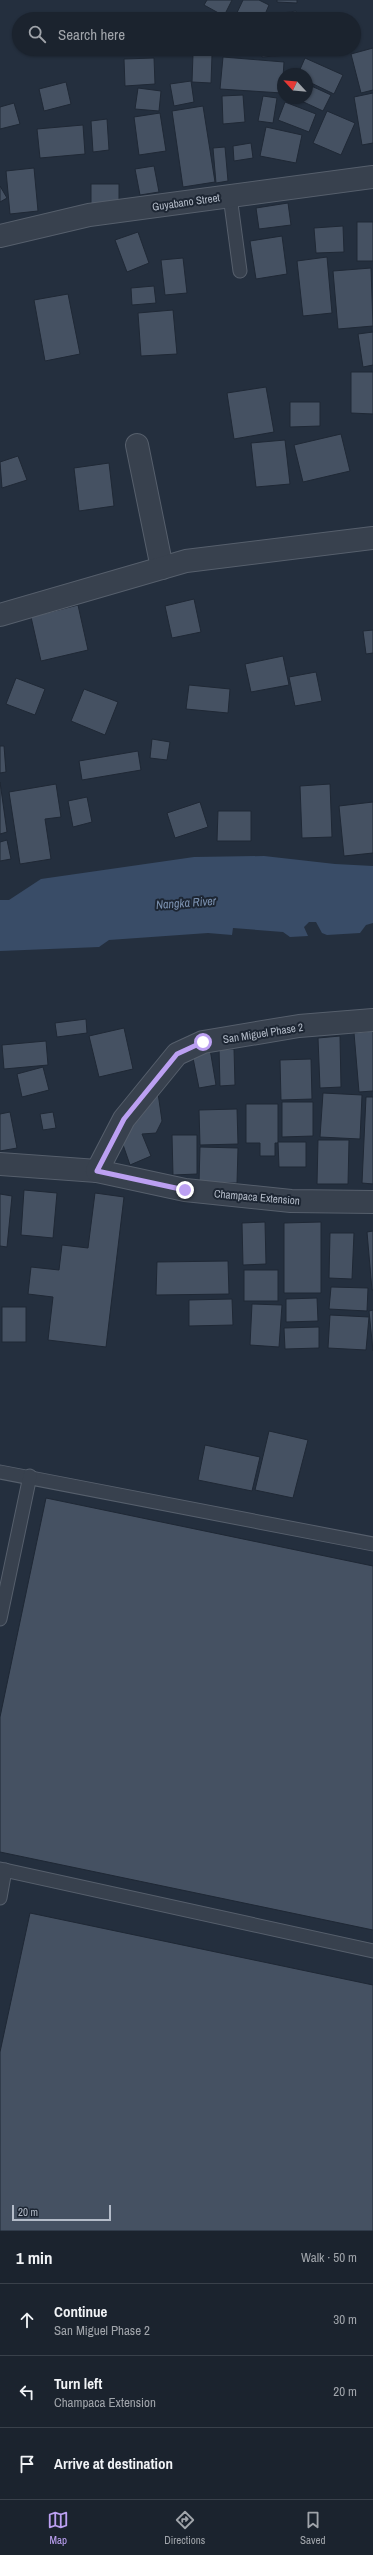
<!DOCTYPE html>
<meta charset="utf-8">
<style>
body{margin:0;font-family:"Archivo Narrow",sans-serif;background:#282f3a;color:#f1f3f6}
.compass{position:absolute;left:277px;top:68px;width:36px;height:36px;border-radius:50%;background:#1b232e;box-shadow:0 1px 3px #0004;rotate:296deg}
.scale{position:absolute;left:12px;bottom:10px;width:99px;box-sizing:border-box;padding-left:4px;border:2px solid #b4bcc9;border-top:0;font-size:11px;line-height:14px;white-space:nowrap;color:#b4bcc9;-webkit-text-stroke:3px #1d2633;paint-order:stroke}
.stop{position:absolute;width:12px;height:12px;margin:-9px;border:3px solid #bca0f2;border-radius:50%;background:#fff}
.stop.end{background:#bca0f2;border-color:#fff;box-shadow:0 1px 4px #0008}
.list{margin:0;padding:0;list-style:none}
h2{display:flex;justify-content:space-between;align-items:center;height:52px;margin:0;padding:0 16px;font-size:17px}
h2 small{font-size:13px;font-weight:400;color:#a0a4aa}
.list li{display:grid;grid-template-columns:26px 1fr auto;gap:12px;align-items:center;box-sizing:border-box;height:72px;padding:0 16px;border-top:1px solid #39404a}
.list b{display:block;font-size:15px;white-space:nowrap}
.list p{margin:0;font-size:13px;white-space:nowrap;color:#a0a4aa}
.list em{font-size:13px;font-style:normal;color:#a0a4aa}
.icon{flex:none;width:22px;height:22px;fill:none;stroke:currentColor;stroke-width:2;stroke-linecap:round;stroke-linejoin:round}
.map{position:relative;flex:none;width:373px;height:2231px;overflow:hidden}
.search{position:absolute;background:#1b232e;box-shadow:0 1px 3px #0004;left:12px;right:12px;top:12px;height:44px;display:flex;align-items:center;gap:10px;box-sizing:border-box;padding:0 14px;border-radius:22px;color:#a0a4aa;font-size:15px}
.sheet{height:268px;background:#1b232e}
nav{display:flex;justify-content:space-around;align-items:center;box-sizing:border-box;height:56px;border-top:1px solid #39404a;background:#1b232e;font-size:11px;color:#a0a4aa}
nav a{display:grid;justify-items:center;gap:2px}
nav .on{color:#bca0f2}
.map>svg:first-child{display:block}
.water{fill:#394c67}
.building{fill:#455162;stroke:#1f2835}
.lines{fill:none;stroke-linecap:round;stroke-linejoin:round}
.lane-casing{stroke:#565f6c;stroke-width:15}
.street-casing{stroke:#565f6c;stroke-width:24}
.lane{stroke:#38414e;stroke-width:13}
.street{stroke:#38414e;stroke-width:22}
.route{stroke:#bca0f2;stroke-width:5}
.labels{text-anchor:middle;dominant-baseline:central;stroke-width:4;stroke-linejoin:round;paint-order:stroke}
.street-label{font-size:11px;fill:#b4bcc9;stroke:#1d2633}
.water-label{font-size:12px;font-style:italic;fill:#7c92b1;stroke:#1d2633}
</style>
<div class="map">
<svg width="373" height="2231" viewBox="0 0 373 2231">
<rect width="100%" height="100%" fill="#242f3e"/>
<polygon class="water" points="264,856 335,864 373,866 373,923 366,925 360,933 327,935 322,933 316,922 309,922 304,927 308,936 290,937 283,932 233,928 232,935 208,933 109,940 99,947 0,951 0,900 9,900 41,879 194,857"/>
<g class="building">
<polygon points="207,0 232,0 224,16 204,5"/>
<polygon points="243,0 259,0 269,5 263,19 234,19"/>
<polygon points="277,0 297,0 297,3 277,2"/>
<polygon points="296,11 298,19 270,19 269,15"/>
<polygon points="373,48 373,90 361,93 351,54"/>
<polygon points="262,49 287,49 288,55 262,57"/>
<polygon points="193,54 212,55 211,83 192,82"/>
<polygon points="223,57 284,62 282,93 220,89"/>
<polygon points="154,58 155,84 125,86 124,59"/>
<polygon points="305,58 343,75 334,94 307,81 307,74 298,74"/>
<polygon points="191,81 194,102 174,106 170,84"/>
<polygon points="66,82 71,104 44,111 39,89"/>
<polygon points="307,84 331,95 323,111 295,98 307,98"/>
<polygon points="138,88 161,91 159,111 135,109"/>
<polygon points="373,93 373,143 362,145 354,97"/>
<polygon points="243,95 245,122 223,124 222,96"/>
<polygon points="263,96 277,98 273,123 258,121"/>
<polygon points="285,102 316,114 309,132 278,120"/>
<polygon points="14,103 20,124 0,129 0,107"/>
<polygon points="203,106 215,182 183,187 172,111"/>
<polygon points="327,111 355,123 341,155 313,143"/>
<polygon points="160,113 166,151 139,155 134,117"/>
<polygon points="107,119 109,150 93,152 91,121"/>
<polygon points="83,125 85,154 40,158 37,129"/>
<polygon points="266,127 302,135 296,163 260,156"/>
<polygon points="251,143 253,158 234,161 233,146"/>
<polygon points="225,147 228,181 216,183 213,148"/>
<polygon points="154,166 159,192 140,195 135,169"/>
<polygon points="34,168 38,211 10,214 6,171"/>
<rect x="91" y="184" width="28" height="23"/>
<polygon points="0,186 7,198 0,202"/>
<polygon points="288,203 291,225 259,229 256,208"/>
<rect x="357" y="222" width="16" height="39"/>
<polygon points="343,226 344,252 316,253 314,228"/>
<polygon points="138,232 149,263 127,272 115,240"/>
<polygon points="282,236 287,274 256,279 250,241"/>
<polygon points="327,257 332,313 303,316 297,261"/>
<polygon points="183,258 187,293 165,295 161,260"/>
<polygon points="371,268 373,326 338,329 333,271"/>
<polygon points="154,286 156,303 132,305 131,288"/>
<polygon points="68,294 80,354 45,361 34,300"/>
<polygon points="173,310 177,354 141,356 138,313"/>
<polygon points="373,332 373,365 363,367 358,334"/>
<polygon points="351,372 373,372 373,414 351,413"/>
<polygon points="266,387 274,432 234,439 227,393"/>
<polygon points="290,402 320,402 320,426 290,427"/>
<polygon points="341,434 350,471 303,482 294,445"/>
<polygon points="285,440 290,484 256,487 251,443"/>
<polygon points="18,456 27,480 2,488 0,462"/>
<polygon points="109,463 114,506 79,511 74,468"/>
<polygon points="194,599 201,632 172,638 165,606"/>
<polygon points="78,605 88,650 41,661 31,617"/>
<polygon points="373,630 373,653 366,654 363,631"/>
<polygon points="283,656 289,685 251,692 245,664"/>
<polygon points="316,672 322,701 295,706 289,677"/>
<polygon points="16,678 45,689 35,715 6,704"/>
<polygon points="189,685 230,689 228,713 186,709"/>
<polygon points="84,689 118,702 105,735 71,721"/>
<polygon points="152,739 170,742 167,760 150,758"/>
<polygon points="0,746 4,746 6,772 0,773"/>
<polygon points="138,751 141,770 82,780 79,761"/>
<polygon points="0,782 7,832 0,834"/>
<polygon points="56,784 61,817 45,819 51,859 20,864 9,792"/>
<polygon points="330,784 332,837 302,838 300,786"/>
<polygon points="87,797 92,822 73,827 68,801"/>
<polygon points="200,802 208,827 175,838 167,813"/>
<polygon points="373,802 373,853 344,856 339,806"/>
<polygon points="218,811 251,811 251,841 217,841"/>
<polygon points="7,840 11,859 0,861 0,842"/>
<polygon points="86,1019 87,1033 57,1037 55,1023"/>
<polygon points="124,1028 133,1069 99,1077 89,1036"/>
<polygon points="373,1031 373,1091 359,1092 354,1033"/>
<polygon points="340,1036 341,1087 320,1088 318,1038"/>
<polygon points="46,1041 48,1065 4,1069 2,1045"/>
<polygon points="210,1049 216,1085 199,1088 192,1053"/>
<polygon points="219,1049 234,1049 235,1085 220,1086"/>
<polygon points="311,1059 312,1099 281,1100 280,1060"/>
<polygon points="43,1067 49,1090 22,1097 17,1074"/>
<polygon points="157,1086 162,1121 156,1133 142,1134 151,1156 130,1165 120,1136"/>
<polygon points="323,1093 362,1095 360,1139 320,1137"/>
<polygon points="366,1097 373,1097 373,1184 362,1183"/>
<polygon points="282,1102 313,1102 313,1136 282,1137"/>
<polygon points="246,1104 278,1104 278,1143 275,1143 275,1156 260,1156 260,1143 246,1143"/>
<polygon points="237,1109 238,1144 200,1145 199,1110"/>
<polygon points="10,1112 17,1148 0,1151 0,1114"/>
<polygon points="53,1112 56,1128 43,1130 40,1114"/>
<polygon points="172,1135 197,1135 197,1174 173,1175"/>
<polygon points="318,1140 349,1140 348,1184 317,1184"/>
<polygon points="278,1142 306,1142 306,1167 279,1167"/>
<polygon points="200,1147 238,1148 237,1183 199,1183"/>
<polygon points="24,1190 57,1193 53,1238 21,1235"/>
<polygon points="95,1193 124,1197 106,1347 48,1340 53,1297 28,1294 31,1267 59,1270 62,1245 88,1248"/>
<polygon points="0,1194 12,1196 7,1247 0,1246"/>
<polygon points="265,1222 266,1264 243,1265 242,1223"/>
<polygon points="321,1222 321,1293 284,1293 284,1223"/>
<polygon points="373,1231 373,1290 372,1290 367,1232"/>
<polygon points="330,1233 354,1233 352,1279 329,1278"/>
<polygon points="228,1261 229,1294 156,1295 157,1262"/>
<rect x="244" y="1270" width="34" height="31"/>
<polygon points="331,1287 368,1288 367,1311 329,1309"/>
<polygon points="317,1298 318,1321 286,1322 286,1299"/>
<polygon points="232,1299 233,1325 189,1326 189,1300"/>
<polygon points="252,1304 282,1305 279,1347 250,1345"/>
<rect x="2" y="1307" width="24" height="35"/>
<polygon points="373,1310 373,1351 369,1311"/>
<polygon points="330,1315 369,1317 366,1350 328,1348"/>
<polygon points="319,1327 319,1348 285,1349 284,1328"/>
<polygon points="269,1431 308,1440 293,1498 255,1490"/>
<polygon points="205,1445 260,1457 252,1491 198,1480"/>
<polygon points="46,1498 373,1566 373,1930 0,1852 0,1717"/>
<polygon points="30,1913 373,1985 373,2231 0,2231 0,2052"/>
</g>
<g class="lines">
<defs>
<g id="lane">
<polyline points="230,196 240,271"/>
<polyline points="0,1472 373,1544"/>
<polyline points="0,1619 30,1476"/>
<polyline points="0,1869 373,1951"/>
<polyline points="0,1898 5,1870"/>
</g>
<g id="street">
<polyline points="0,236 89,215 373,177"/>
<polyline points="137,445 162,568"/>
<polyline points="0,615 186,561 373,538"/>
<polyline points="0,1164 97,1171 185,1190 291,1201 373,1202"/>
<polyline points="97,1171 124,1119 177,1054 203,1042 299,1026 373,1020"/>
</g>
</defs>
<use href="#lane" class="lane-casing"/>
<use href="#street" class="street-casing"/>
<use href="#lane" class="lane"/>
<use href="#street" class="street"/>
</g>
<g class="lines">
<polyline class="route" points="185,1190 97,1171 124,1119 177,1054 203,1042"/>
</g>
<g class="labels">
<g class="street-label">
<text transform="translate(186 202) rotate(-8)">Guyabano Street</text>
<text transform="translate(263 1033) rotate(-9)">San Miguel Phase 2</text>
<text transform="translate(257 1197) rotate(5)">Champaca Extension</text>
</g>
<g class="water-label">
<text transform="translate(186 903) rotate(-4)">Nangka River</text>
</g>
</g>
</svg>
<svg class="compass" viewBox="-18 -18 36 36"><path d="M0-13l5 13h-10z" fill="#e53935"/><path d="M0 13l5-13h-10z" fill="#a0a4aa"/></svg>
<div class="scale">20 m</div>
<div class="stop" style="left:203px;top:1042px"></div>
<div class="stop end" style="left:185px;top:1190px"></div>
<div class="search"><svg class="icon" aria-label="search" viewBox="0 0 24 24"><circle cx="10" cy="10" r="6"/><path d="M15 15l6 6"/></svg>Search here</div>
</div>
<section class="sheet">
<h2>1 min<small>Walk · 50 m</small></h2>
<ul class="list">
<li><svg class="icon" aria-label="ahead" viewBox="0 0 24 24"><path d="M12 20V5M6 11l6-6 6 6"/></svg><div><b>Continue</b><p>San Miguel Phase 2</p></div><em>30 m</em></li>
<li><svg class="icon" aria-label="left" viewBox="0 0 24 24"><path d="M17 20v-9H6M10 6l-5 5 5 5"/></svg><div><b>Turn left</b><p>Champaca Extension</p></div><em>20 m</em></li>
<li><svg class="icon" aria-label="arrive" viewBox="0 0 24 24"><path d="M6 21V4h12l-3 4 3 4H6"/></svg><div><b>Arrive at destination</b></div></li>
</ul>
</section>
<nav>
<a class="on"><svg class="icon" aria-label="map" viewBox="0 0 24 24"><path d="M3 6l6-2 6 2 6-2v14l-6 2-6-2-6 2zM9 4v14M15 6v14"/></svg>Map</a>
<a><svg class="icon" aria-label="directions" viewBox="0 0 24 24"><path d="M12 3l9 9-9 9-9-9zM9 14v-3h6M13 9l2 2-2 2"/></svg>Directions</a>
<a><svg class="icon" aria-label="saved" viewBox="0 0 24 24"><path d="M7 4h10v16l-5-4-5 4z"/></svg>Saved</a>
</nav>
